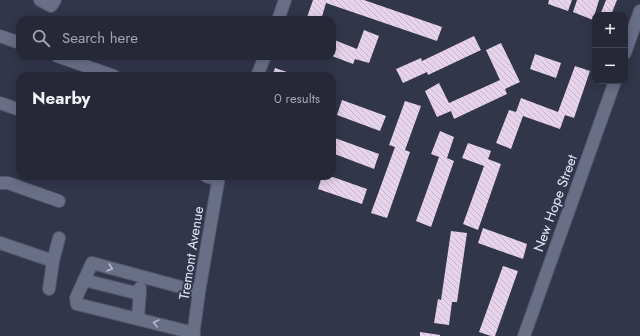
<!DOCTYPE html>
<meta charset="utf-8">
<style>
body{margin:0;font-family:Jost,sans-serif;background:#2e3040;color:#f1f3f6}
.controls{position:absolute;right:12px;top:12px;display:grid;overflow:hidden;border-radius:8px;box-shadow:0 2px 10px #0003}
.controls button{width:36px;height:36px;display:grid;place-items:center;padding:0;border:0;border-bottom:1px solid #424453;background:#262838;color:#f1f3f6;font:20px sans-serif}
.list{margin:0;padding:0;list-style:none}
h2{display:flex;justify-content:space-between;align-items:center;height:52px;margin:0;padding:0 16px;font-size:17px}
h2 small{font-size:13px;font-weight:400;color:#a4a6ae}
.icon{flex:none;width:22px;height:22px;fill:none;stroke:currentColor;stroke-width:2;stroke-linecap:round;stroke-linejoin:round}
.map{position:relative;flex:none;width:640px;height:336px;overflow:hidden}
.search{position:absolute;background:#262838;box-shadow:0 2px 10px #0003;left:16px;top:16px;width:320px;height:44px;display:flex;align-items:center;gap:10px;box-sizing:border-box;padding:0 14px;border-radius:12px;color:#a4a6ae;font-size:15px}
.panel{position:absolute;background:#262838;box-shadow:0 2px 10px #0003;left:16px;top:72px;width:320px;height:108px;border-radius:12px}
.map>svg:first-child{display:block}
.building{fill:url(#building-back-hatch)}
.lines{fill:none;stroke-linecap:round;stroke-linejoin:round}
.minor-casing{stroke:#525568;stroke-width:14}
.minor{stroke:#6a6f88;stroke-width:12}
.oneway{stroke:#b9bcce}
.labels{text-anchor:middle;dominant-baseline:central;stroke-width:4;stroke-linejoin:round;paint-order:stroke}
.street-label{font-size:14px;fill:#e3e6f4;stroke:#32364b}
</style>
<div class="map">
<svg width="640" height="336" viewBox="0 0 640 336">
<defs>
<pattern id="building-back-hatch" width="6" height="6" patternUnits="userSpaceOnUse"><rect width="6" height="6" fill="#e7d3eb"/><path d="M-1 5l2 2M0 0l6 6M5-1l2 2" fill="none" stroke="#c6b7cb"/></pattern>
</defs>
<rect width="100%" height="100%" fill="#32364b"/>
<g class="building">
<polygon points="313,0 364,0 442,27 437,41 326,3 321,20 306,20"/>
<polygon points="549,0 572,0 568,11 548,4"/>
<polygon points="577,0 599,0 593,20 573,12"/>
<polygon points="606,0 617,0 611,15 600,15"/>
<polygon points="364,30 379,36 369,63 355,59 353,64 332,56 332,39 357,49"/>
<polygon points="474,36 481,50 428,75 427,72 403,83 396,69 421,58 422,61"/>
<polygon points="501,43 520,82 505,89 507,94 454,119 451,111 437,117 425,91 439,83 449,103 500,80 486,50"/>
<polygon points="535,54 561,63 556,78 530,69"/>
<polygon points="575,66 590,71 574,118 565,115 560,129 523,116 511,149 496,143 509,110 516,112 521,98 558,112"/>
<polygon points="275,68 290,73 289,76 272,76"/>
<polygon points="342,100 386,116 380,131 337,115"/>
<polygon points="405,101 421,106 405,150 410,152 387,218 371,213 395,147 389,145"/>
<polygon points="440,131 454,137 447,158 454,161 431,227 416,221 439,157 431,154"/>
<polygon points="335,138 379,154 374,169 332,153 332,147"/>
<polygon points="468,143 491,151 488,159 501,164 478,230 463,224 484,166 462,158"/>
<polygon points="322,176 330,176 367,189 362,204 318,189"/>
<polygon points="483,228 527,244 523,259 478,243"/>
<polygon points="451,231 467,233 457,302 452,302 449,325 434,323 438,299 441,300"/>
<polygon points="503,266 518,271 495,336 491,336 479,332"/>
<polygon points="420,332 440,335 440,336 420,336"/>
</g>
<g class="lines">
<defs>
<g id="minor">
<polyline points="40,0 51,6 55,0"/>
<polyline points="278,20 285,0"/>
<polyline points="0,36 20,43"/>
<polyline points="625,53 640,11"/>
<polyline points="57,56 114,76"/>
<polyline points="257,76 265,56"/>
<polyline points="0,103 20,110"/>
<polyline points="206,176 218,180"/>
<polyline points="0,183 8,183 59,201"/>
<polyline points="0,243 53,261"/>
<polyline points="84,280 140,294"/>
<polyline points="49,289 53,261 59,238"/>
<polyline points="138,319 140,288"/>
<polyline points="194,333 77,304 76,298 92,263 199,292"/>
<polyline points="193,336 199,292 219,176"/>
<polyline points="524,336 615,81"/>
</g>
</defs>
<use href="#minor" class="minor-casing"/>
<use href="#minor" class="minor"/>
</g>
<defs><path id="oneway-chevron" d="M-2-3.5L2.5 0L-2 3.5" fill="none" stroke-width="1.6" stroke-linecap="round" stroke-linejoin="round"/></defs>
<g class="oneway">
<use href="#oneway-chevron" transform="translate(110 268) rotate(16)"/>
<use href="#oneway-chevron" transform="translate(156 323) rotate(-166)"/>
</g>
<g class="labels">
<g class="street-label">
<text transform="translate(555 203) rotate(-70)">New Hope Street</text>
<text transform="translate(191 253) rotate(-81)">Tremont Avenue</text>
</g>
</g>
</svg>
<div class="controls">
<button>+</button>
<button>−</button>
</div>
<div class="search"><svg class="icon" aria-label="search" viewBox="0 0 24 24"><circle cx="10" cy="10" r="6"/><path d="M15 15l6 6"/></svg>Search here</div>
<section class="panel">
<h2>Nearby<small>0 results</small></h2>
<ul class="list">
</ul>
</section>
</div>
